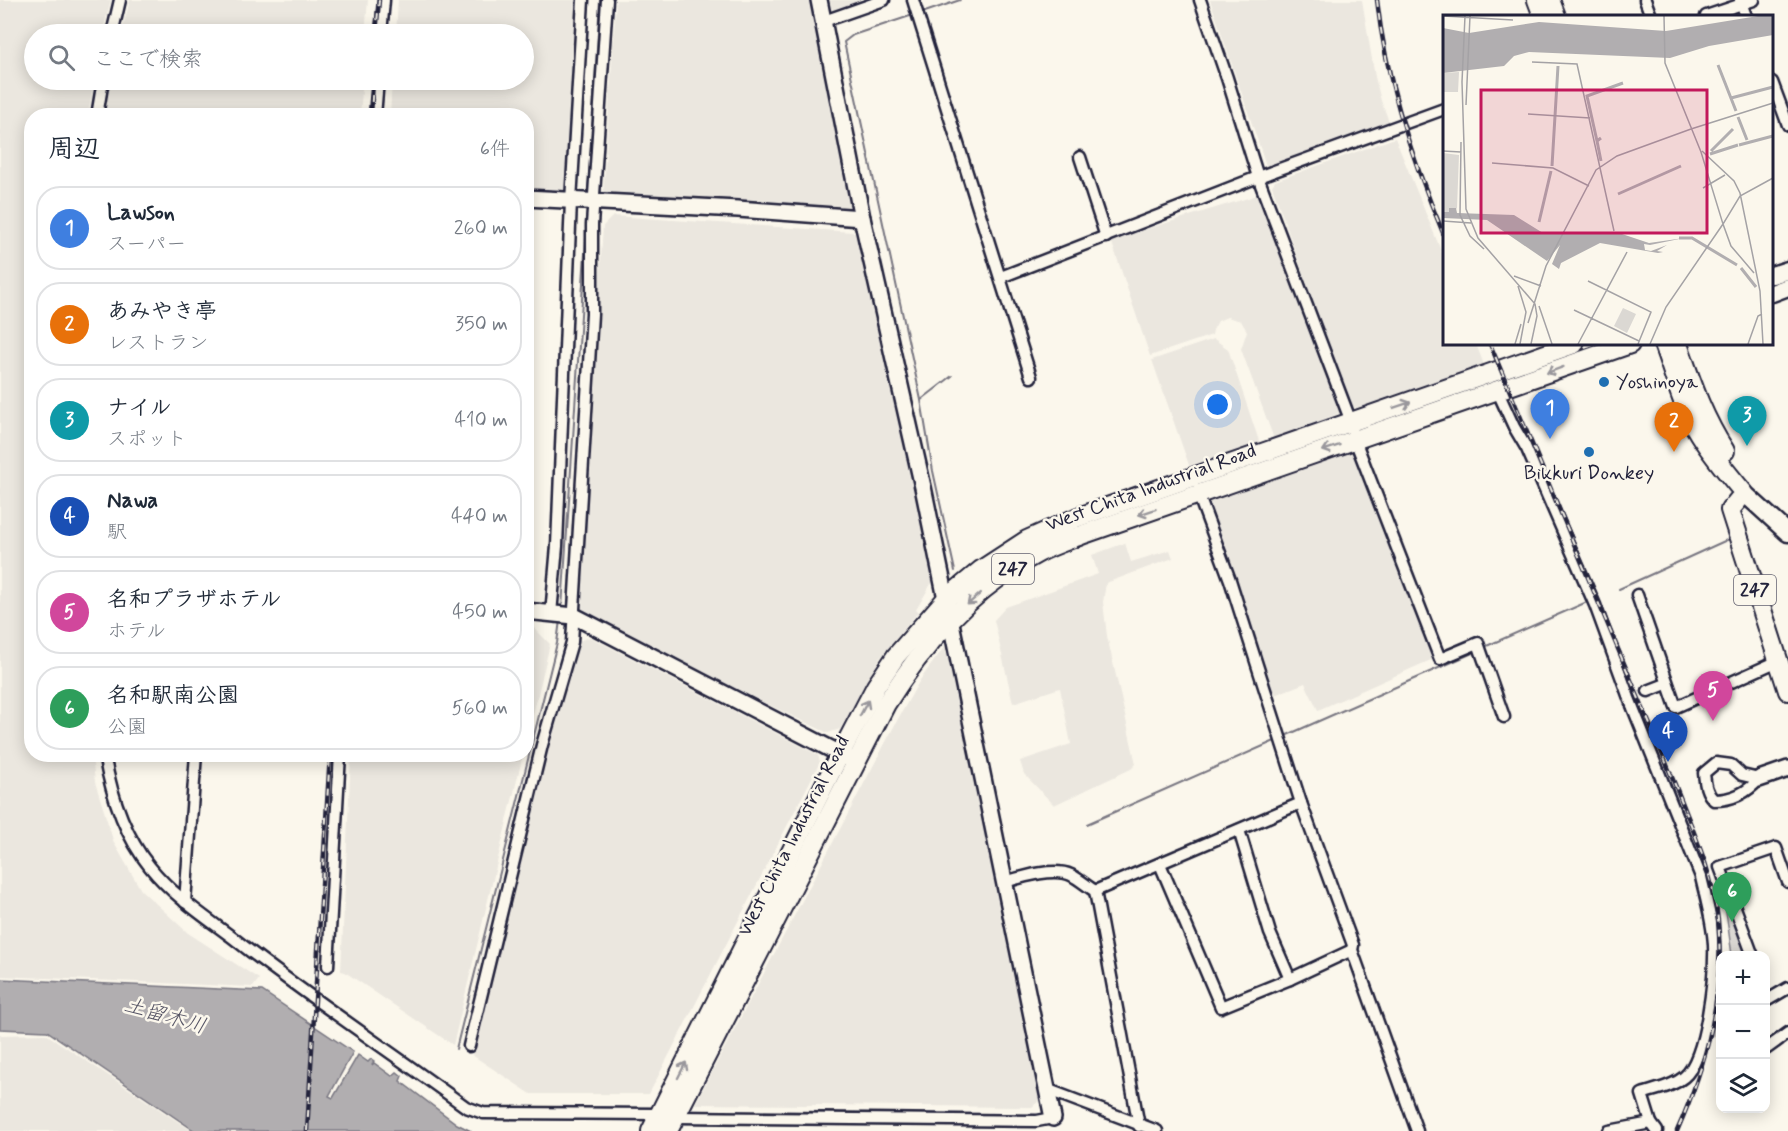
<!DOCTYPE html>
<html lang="ja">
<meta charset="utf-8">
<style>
body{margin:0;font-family:Mynerve,"Klee One",sans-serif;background:#f2f2f3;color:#1f2937}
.controls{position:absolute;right:18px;bottom:18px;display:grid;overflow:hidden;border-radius:12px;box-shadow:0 3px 15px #0003}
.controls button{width:54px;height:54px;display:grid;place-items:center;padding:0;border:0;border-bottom:2px solid #e0e1e3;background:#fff;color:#1f2937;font:30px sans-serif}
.you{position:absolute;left:1218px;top:405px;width:21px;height:21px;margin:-15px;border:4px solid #fff;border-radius:50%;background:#1a73e8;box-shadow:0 0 0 9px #1a73e833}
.badge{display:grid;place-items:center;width:39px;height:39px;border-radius:50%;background:#1a73e8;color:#fff;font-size:20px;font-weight:700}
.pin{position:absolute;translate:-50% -50px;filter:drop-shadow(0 2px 3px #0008)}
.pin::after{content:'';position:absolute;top:32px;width:21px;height:18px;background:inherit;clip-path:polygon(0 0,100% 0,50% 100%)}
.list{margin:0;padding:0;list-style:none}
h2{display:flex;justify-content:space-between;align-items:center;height:78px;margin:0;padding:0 24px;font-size:26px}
h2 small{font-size:20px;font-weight:400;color:#747a83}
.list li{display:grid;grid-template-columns:39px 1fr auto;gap:18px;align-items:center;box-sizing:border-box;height:84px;margin:0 12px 12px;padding:0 12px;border:2px solid #e0e1e3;border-radius:24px}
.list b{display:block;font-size:22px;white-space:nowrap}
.list p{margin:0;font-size:20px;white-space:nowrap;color:#747a83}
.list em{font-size:20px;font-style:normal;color:#747a83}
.icon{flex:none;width:33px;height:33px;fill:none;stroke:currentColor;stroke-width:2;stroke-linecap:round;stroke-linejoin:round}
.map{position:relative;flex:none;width:1788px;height:1131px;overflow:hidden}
.search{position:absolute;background:#fff;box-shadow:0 3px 15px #0003;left:24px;top:24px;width:510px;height:66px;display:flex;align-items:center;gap:15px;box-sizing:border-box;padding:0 21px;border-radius:33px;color:#747a83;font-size:22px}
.panel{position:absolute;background:#fff;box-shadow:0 3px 15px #0003;left:24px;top:108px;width:510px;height:654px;border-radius:24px}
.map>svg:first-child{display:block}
.built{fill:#ebe7df}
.green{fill:#dbd8d3;stroke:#7e7d87;stroke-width:1.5}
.water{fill:#b1aeb0;stroke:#787681;stroke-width:1.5}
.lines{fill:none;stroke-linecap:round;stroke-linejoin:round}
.stream{stroke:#787681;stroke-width:2}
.street-tunnel{stroke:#d0ccc9;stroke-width:10;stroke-dasharray:10 5;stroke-linecap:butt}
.street-casing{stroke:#22223b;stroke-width:15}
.secondary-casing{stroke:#22223b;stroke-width:20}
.primary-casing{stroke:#22223b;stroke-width:21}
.highway-casing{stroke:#22223b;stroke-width:22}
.street{stroke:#fbf7ec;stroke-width:10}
.secondary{stroke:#fbf7ec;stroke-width:15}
.primary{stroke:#fbf7ec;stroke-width:16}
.highway{stroke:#fbf7ec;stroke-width:18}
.rail-casing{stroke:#22223b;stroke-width:4.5}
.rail{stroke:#fbf7ec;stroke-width:2;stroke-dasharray:7;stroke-linecap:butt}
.oneway{stroke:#99979c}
.poi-dot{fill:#1f6fb2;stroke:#fbf7ec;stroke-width:2}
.labels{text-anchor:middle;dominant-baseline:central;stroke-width:5;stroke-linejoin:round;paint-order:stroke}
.shield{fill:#fbf7ec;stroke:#636270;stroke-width:1.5}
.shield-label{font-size:18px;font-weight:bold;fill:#22223b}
.poi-label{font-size:20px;fill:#22223b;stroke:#fbf7ec;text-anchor:start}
.street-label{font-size:20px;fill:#22223b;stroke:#fbf7ec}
.water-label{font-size:21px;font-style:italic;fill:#545364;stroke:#fbf7ec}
.inset-river{fill:none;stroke:#b1aeb0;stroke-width:3}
.inset-road{fill:none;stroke:#a4a2a5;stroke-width:1.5}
.view{fill:#c2185b;fill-opacity:0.15;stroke:#c2185b;stroke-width:3}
.inset-edge{fill:none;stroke:#22223b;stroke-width:3}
</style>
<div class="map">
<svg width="1788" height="1131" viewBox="0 0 1788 1131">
<rect width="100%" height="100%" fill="#fbf7ec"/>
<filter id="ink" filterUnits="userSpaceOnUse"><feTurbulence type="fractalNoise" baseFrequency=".0167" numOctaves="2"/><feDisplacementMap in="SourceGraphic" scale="12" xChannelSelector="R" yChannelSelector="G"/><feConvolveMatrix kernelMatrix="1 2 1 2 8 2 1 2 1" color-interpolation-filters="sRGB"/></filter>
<g filter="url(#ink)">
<g class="built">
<polygon points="0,0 111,0 102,34 34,34 34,80 94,80 88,115 32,116 32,754 92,755 95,782 114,843 141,890 188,933 259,979 253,987 0,976"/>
<polygon points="130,0 368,0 365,34 121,34"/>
<polygon points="398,0 586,0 573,194 527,199 526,116 390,116 392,80 524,80 524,34 396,34"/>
<polygon points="616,0 815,0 859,218 603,196"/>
<polygon points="826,0 866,0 833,11 828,8"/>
<polygon points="1210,0 1362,0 1375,77 1381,101 1394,134 1271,175 1269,174"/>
<polygon points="110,80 363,80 360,115 105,115"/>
<polygon points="1395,138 1444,258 1444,344 1476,344 1484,365 1357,408 1350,405 1272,186 1275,181"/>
<polygon points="1261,194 1340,413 1274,439 1241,349 1247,331 1241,321 1227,317 1218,321 1213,330 1212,335 1150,356 1111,240"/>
<polygon points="613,216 853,232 866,243 935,577 916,610 918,612 880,658 840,729 828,733 585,617 578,606 603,226"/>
<polygon points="1214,339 1228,349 1260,444 1190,468 1152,360"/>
<polygon points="1352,451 1408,588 1433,659 1318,710 1305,683 1272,696 1205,503"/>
<polygon points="1125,543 1131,562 1170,550 1173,558 1106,583 1103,602 1107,636 1136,764 1131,769 1054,805 1024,774 1020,761 1071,744 1060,688 1013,703 994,620 1006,607 1098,574 1092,555"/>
<polygon points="527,621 550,644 527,740"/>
<polygon points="590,637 818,755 820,762 649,1094 531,1094 472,1055 573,643"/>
<polygon points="945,646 1021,994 1033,1073 1040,1100 1032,1107 695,1104 899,717 920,680"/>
<polygon points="351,755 523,755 453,1045 345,972 341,971"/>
<polygon points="46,1034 192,1131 0,1131 0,1035"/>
</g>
<polygon class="green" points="1730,904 1748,955 1732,955 1725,905"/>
<polygon class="water" points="0,979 262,991 353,1052 329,1096 333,1098 358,1055 368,1062 371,1059 374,1061 372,1065 374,1063 392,1076 397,1072 402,1076 400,1081 457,1124 471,1131 195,1131 47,1031 0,1029"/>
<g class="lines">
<g class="stream">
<polyline points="922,13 960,0"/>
<polyline points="913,15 853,35 844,42 921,400"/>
<polyline points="588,195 600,0"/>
<polyline points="952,376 921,400 933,471 955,571"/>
<polyline points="1619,589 1729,539"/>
<polyline points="562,608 588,207"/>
<polyline points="1482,648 1587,602"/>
<polyline points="1285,736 1477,651"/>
<polyline points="1087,824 1277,740"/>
<polyline points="456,1049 557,643 560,620"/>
</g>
<g class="street-tunnel">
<polyline points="1629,698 1648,691"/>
<polyline points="1707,1030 1720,1032"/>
</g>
<defs>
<g id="street">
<polyline points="913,0 1031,377"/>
<polyline points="1200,0 1227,78 1258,177 1348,414 1355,440 1440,659 1478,643 1504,717"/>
<polyline points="1645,0 1651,16"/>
<polyline points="1740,0 1746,16"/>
<polyline points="1706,16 1754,0"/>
<polyline points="824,21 884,0"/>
<polyline points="112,34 120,0"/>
<polyline points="381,34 384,0"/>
<polyline points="1772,82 1788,125"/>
<polyline points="97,116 103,80"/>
<polyline points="375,116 378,80"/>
<polyline points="1080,157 1106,237"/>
<polyline points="1001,277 1258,177 1444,109"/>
<path d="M1497 390 1514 427 1527 449 1595 605 1629 698 1701 877C1706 899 1713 923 1714 945 1715 974 1707 1058 1684 1077 1672 1087 1656 1089 1642 1094L1651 1123 1657 1131"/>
<polyline points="1197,491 1230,580 1301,803 1353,945 1352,950 1417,1131"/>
<polyline points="1637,595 1676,707 1778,661"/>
<polyline points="551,614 557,546 571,201 583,0"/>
<polyline points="1648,691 1666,684"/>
<path d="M104 754C111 794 124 835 150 867 174 897 207 918 237 941 311 999 390 1051 466 1107L483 1113 660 1114"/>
<path d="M1716 763 1731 765 1742 775 1759 779C1747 793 1733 800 1714 800 1706 793 1705 783 1704 773Z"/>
<polyline points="1239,830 1270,933 1290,979"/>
<polyline points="1160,864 1221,1007 1290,979 1352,950"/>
<path d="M1005 882C1022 877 1054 867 1071 875 1079 879 1087 886 1095 891L1139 1126"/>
<polyline points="1095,891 1301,803"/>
<polyline points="185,902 196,754"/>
<polyline points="1753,956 1720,867 1776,848 1788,882"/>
<polyline points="328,966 340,754"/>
<polyline points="1766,1001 1788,988"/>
<polyline points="469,1046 542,745 572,642 592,314 592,225 607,0"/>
<polyline points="1766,1049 1788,1033"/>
<polyline points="1046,1089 1157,1131"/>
<polyline points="676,1117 1037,1121 1053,1118"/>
<polyline points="1609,1131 1651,1123"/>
</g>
<g id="secondary">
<polyline points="819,0 862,218 923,487 1053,1118"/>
<polyline points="526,198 738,209 862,218"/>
<polyline points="526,611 574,616 850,759"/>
<polyline points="1759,779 1788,769"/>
</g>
<g id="primary">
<polyline points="1772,275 1788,270"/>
<polyline points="1772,293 1788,287"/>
<polyline points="1744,493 1788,533"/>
</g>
<g id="highway">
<polyline points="1537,0 1543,16"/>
<polyline points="1550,0 1556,16"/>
<path d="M1663 344C1674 373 1682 407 1699 434 1712 455 1728 474 1744 493L1730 510 1788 691"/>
<path d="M1678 344C1692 384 1702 415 1725 451"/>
<polyline points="651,1131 832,770 876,686 896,656 946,599 981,570 1027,540 1076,518 1574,344"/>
<path d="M668 1131 886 704C924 643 973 587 1038 553 1053 545 1069 540 1084 534L1630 344"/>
</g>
</defs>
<use href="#street" class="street-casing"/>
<use href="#secondary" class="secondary-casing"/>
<use href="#primary" class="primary-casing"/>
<use href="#highway" class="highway-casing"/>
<use href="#street" class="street"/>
<use href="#secondary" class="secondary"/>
<use href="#primary" class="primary"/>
<use href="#highway" class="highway"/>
<defs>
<g id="rail">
<path d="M1377 0C1386 82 1412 160 1444 235"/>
<polyline points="376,34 379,0"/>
<polyline points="371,116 373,80"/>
<path d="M1490 344C1540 462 1589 581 1639 699 1655 736 1671 774 1686 812 1700 847 1714 882 1718 920 1725 995 1707 1063 1677 1131"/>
<polyline points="307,1131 330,754"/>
</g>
</defs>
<use href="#rail" class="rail-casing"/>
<use href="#rail" class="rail"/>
</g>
<defs><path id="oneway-shaft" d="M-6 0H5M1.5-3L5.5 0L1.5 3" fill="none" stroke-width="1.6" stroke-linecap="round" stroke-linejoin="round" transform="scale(1.5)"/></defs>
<g class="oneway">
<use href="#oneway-shaft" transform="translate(1555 370) rotate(160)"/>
<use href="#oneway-shaft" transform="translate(1402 405) rotate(-19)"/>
<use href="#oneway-shaft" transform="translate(1331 448) rotate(161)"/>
<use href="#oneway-shaft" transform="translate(1147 512) rotate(161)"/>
<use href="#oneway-shaft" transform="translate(974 599) rotate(139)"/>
<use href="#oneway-shaft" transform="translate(864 708) rotate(-62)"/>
<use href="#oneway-shaft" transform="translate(682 1070) rotate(-63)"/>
</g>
</g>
<g class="poi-dot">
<circle cx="1604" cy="382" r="6"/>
<circle cx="1589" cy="452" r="6"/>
</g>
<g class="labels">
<g class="shield">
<rect x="992" y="554" width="42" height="30" rx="4.5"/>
<rect x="1734" y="575" width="42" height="30" rx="4.5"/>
</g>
<g class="shield-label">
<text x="1013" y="569">247</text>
<text x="1755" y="590">247</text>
</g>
<g class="poi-label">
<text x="1616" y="382">Yoshinoya</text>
<text x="1589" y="473" text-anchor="middle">Bikkuri Donkey</text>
</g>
<g class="street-label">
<text transform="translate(1151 488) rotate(-20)">West Chita Industrial Road</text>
<text transform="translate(794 836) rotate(-63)">West Chita Industrial Road</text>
</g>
<g class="water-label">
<text transform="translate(165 1016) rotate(16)">土留木川</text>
</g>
</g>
<g transform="translate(1443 15)">
<rect width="330" height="330" fill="#fbf7ec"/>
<path d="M16 57 15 77H0V58ZM0 138 16 140 14 193 9 198 0 197ZM180 293 193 299 184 318 171 311Z" fill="#dbd8d3"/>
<path d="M315 1H330V20L266 31 227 43 86 37 71 41 61 51 0 58V13L26 18 96 7 223 16ZM6 193H13L14 198 71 200 100 218 173 217 206 228 241 223 207 230 201 229 202 235 208 236 224 230 214 236 220 237 215 238 157 228 118 248 116 254 109 249 117 230 104 246 44 205 0 203V197H6Z" fill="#b1aeb0"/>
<path class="inset-river" d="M275 50 293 96M288 83 330 72M295 102 304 125M158 123 154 126 158 146M154 126 144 81 180 68M296 130 330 121M268 136 290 114M267 139 295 130M109 151 115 51M175 179 238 151M96 207 108 156M236 223H249L294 250M298 253 313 272"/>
<path class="inset-road" d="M0 1 70 5M22 1 19 67 23 194 35 223 92 289 94 301 88 329M89 47 134 49 171 216M23 90 27 1M85 99 147 103M248 114 330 88M18 127 17 200 27 221 41 234M0 136 18 137M259 136 291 166 297 178 317 276 320 329M49 148 110 153 146 171M260 173 282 160M0 206 28 208M311 258 288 231 280 209 297 181 330 163M71 261 98 271M145 266 208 297 195 329M75 271 83 297 77 329M96 291 109 329M131 295 196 326M85 308 103 251 153 155 174 141 248 114M72 329 78 309M135 329 184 237M207 329 223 292 280 209 258 137 222 48 221 1M305 329 315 301 319 299"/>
<path class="view" d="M38 75H264V218H38Z"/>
<rect width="330" height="330" class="inset-edge"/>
</g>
</svg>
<div class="controls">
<button>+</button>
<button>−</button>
<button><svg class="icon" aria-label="layers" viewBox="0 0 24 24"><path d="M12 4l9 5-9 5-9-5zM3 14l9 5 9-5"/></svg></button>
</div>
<div class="you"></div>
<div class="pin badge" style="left:1550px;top:439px;background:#3f7fe0">1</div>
<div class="pin badge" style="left:1674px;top:452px;background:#e8710a">2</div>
<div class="pin badge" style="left:1747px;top:446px;background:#0f9aa8">3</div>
<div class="pin badge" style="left:1668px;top:762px;background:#1a4fb4">4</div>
<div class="pin badge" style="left:1713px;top:721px;background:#d1479c">5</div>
<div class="pin badge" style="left:1732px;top:922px;background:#2e9e5b">6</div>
<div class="search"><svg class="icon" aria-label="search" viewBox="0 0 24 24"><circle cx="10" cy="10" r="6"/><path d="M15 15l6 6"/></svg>ここで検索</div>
<section class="panel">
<h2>周辺<small>6件</small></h2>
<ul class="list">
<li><span class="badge" style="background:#3f7fe0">1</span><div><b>Lawson</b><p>スーパー</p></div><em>260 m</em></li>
<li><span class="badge" style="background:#e8710a">2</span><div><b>あみやき亭</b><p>レストラン</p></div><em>350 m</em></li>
<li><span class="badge" style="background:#0f9aa8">3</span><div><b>ナイル</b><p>スポット</p></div><em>410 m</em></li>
<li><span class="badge" style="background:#1a4fb4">4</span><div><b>Nawa</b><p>駅</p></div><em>440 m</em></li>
<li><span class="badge" style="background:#d1479c">5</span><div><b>名和プラザホテル</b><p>ホテル</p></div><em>450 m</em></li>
<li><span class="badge" style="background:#2e9e5b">6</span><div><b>名和駅南公園</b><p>公園</p></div><em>560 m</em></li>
</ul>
</section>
</div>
